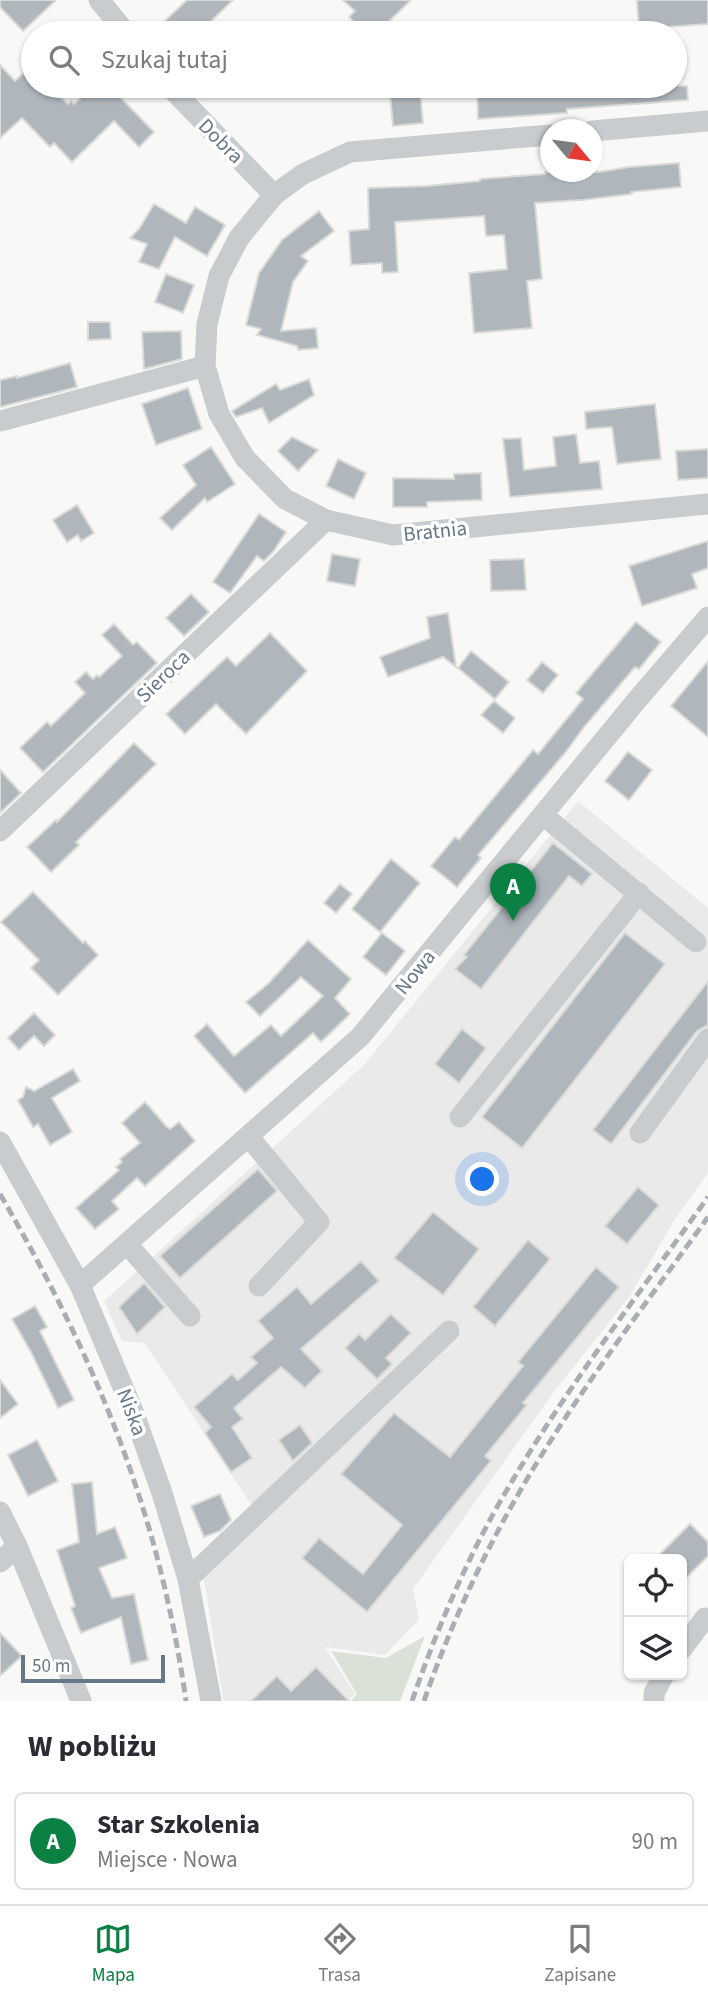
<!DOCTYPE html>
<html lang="pl">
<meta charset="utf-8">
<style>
body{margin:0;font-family:"Source Sans 3",sans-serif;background:#f2f2f3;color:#2b2b33}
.controls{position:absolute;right:21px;bottom:21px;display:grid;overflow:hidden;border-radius:10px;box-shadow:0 2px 5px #0004}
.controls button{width:63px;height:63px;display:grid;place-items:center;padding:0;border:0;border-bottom:2px solid #e1e1e2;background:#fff;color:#2b2b33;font:35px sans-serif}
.compass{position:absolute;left:540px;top:119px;width:63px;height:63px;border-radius:50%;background:#fff;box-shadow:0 2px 5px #0004;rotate:119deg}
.scale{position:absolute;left:21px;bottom:18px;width:144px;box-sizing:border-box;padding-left:7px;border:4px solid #667888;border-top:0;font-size:19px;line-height:24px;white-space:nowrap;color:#667888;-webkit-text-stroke:5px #fff;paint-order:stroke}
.you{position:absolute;left:483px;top:1180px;width:24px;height:24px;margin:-18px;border:5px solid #fff;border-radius:50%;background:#1a73e8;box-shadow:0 0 0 10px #1a73e833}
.badge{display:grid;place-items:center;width:46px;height:46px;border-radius:50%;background:#0b8043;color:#fff;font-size:23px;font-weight:700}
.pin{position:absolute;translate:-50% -58px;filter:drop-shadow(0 2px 4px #0008)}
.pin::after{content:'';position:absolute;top:37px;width:24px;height:21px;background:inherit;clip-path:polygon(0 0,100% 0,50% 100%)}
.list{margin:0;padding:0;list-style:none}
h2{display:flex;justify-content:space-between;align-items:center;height:91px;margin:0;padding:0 28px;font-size:30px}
h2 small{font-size:23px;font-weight:400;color:#7c7c81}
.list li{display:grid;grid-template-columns:46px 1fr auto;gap:21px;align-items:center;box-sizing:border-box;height:98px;margin:0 14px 14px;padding:0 14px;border:2px solid #e1e1e2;border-radius:10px}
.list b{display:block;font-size:26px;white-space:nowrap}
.list p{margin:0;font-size:23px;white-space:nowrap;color:#7c7c81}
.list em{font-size:23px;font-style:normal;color:#7c7c81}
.icon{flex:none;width:38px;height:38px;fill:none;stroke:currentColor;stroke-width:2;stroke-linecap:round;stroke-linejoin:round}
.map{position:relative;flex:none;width:708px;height:1701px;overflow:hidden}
.search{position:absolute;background:#fff;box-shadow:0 2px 5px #0004;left:21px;right:21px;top:21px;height:77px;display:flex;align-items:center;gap:18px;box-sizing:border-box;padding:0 24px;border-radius:38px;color:#7c7c81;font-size:26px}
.sheet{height:203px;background:#fff}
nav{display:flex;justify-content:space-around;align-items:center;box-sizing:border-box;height:98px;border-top:2px solid #e1e1e2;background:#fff;font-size:19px;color:#7c7c81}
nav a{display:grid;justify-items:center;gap:4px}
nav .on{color:#0b8043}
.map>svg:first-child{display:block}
.built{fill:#e9eae9}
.green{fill:#dae1d6}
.building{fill:#afb7bd;stroke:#dadad8;stroke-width:2}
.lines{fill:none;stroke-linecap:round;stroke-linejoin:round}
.minor{stroke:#c8cccf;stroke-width:21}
.rail{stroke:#a8aeb4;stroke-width:5;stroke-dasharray:10 5;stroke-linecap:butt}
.labels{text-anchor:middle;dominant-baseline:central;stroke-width:7;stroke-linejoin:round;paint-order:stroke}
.street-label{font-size:21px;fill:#667888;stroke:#fff}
</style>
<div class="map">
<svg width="708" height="1701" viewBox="0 0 708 1701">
<rect width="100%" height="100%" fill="#f8f9f6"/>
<polygon class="built" points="578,801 708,908 708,1173 675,1219 630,1296 556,1389 413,1589 419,1619 385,1655 325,1647 355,1694 348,1701 225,1701 223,1698 205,1585 197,1559 254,1509 145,1343 122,1341 104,1301 365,1064"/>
<polygon class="green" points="425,1636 400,1701 351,1701 357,1694 331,1651 386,1658"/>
<g class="building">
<polygon points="0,0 56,0 23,31 0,7"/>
<polygon points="187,0 233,0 199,33 152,33"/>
<polygon points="343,0 411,0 377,33 364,33 349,17 355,11"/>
<polygon points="637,0 708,0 708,24 639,29"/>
<polygon points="33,64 33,86 49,86 68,104 71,101 74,104 93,86 127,86 118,95 154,132 139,147 114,121 72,162 54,143 50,147 22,118 0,138 0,65 15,81"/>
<polygon points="510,86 510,91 579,88 578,86 687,86 688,100 567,109 567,113 478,119 477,87"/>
<polygon points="420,91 423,123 393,126 390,94"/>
<polygon points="679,163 681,187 631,192 632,194 582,200 535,203 542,279 527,281 532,328 474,333 469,273 507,269 504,235 486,236 484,216 395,222 398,272 382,273 382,263 351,265 349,231 369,229 368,188 426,186 480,181 480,179 545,174 545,172 599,172 629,167"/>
<polygon points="154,204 186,223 195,207 225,225 207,256 175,237 159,269 139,262 147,244 130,238 139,229"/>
<polygon points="319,211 334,231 301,256 308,261 293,282 281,331 316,328 318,348 298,350 297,346 257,335 261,329 246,325 259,273 282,240"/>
<polygon points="166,274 194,285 183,313 155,302"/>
<polygon points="88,322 110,322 111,339 88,340"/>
<polygon points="181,331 182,359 144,369 142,332"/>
<polygon points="70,363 77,387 0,407 0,380 17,376 17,378"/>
<polygon points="309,379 314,395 269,423 262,408 236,417 232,411 276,384 280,390"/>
<polygon points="188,388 202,429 156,445 142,404"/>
<polygon points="655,404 661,459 617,464 612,427 586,429 585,412"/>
<polygon points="576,434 580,463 599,461 602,489 510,497 503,439 521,438 524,470 556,466 553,437"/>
<polygon points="292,437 318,450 298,471 278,451"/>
<polygon points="211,447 235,484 207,502 205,498 172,530 160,518 196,485 183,465"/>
<polygon points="708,449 708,478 678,480 676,451"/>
<polygon points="338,459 366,473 354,499 326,486"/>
<polygon points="481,473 482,500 427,502 427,507 393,507 393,478 454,479 454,474"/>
<polygon points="77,505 94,533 81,541 78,535 67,542 53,520"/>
<polygon points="259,514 286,532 273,552 264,561 257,556 230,593 213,582"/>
<polygon points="708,541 708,568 692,574 697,588 642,606 629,566"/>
<polygon points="332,554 360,559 355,586 327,581"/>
<polygon points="524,559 526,590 491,591 490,560"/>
<polygon points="191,594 209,612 184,636 166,618"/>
<polygon points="448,613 456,667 443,657 388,677 380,657 430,638 427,617"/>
<polygon points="636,622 661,642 639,669 635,667 584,727 565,753 478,855 481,858 457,887 431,866 455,837 459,840 533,750 538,754 583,699 576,693"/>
<polygon points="114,624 133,645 137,642 157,663 43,772 20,748 47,722 51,726 85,693 75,682 86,672 93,679 97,675 99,677 122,656 102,635"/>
<polygon points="270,633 307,671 246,734 216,704 185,734 166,714 227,657 236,666"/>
<polygon points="471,651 509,682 495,699 458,668"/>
<polygon points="708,661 708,737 671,706"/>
<polygon points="542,662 558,675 543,693 527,680"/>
<polygon points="494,701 515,718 503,733 481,715"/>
<polygon points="134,743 156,764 76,842 79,845 51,872 27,847 56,820 57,822"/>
<polygon points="628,752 652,770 629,800 605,781"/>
<polygon points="0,770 21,793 0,813"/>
<polygon points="553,843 592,874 582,886 569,876 481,989 455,969 467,957 464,955"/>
<polygon points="391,859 420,883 380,932 352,909"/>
<polygon points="340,884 352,894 336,913 324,903"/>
<polygon points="33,892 83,943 85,941 98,955 58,995 31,968 39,960 1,922"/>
<polygon points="382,933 405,951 386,975 363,957"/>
<polygon points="625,933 665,964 522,1148 482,1117"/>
<polygon points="308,940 351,979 335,998 350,1014 321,1042 313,1033 245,1093 194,1036 207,1024 234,1056 271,1025 281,1036 323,996 301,977 260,1016 246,1002 269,983"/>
<polygon points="708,981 708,1025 697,1031 611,1144 593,1130"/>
<polygon points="34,1013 55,1035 44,1046 34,1036 19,1050 8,1038"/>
<polygon points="462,1029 486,1048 459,1083 435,1064"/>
<polygon points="73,1069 80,1081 52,1098 72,1132 50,1145 38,1124 33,1127 18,1100 23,1097 26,1087 34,1091"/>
<polygon points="145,1102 166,1126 170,1129 179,1122 195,1141 145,1186 137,1178 112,1201 119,1209 95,1229 76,1208 119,1170 116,1167 122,1162 120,1159 140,1143 122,1123"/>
<polygon points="258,1169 277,1191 180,1278 160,1256"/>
<polygon points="638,1187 659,1205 627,1244 605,1226"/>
<polygon points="433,1212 479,1249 443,1295 394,1258"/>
<polygon points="528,1240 550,1259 495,1326 473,1307"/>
<polygon points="361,1261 379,1281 301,1349 322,1371 305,1388 281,1367 234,1408 243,1419 232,1427 252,1458 231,1472 205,1433 211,1427 194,1407 232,1374 238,1380 257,1363 251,1357 273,1338 258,1321 297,1287 311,1304"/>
<polygon points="596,1267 619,1287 523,1403 527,1405 485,1456 491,1461 367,1612 302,1558 319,1538 363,1574 402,1525 341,1474 394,1413 450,1457 523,1366 518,1362"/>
<polygon points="144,1283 165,1307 137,1334 119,1307"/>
<polygon points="35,1306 47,1327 40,1331 74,1400 58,1408 31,1352 12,1319"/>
<polygon points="391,1314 411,1333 386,1358 392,1364 377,1379 345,1348 359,1334 365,1340"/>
<polygon points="0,1380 18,1404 0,1418"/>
<polygon points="300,1425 312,1443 293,1461 279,1440"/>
<polygon points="37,1440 58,1481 28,1496 8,1455"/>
<polygon points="92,1482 97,1534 115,1527 127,1558 99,1568 112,1598 134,1594 148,1660 131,1664 121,1617 81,1633 71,1608 75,1606 57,1550 79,1542 72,1484"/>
<polygon points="220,1494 231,1520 220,1531 204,1537 191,1506"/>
<polygon points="690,1524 708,1542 708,1556 682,1582 682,1559 655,1559"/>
<polygon points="0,1633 22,1656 0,1676"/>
<polygon points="316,1667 349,1701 251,1701 277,1676 291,1691"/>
</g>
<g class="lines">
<g class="minor">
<polyline points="99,0 126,33"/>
<polyline points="169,86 274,195"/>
<polyline points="592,131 708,121"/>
<polyline points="550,135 350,152 303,174 274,195 239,238 219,276 207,324 205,366 219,414 245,458 285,499 326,520 393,535 708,504"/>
<polyline points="0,421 205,366"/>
<polyline points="543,815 696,942"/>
<polyline points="0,831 326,520"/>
<polyline points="460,1117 639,893"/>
<polyline points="640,1133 708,1039"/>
<polyline points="249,1137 319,1222 259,1286"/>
<polyline points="0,1142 80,1285 133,1411 162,1493 188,1579 211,1701"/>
<polyline points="127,1244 190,1316"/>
<polyline points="80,1285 360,1037 637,700 708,617"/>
<polyline points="0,1512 17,1546 81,1701"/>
<polyline points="0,1562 17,1546"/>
<polyline points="188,1579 449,1331"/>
<polyline points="682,1649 705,1618"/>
<polyline points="654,1701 654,1693 664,1675"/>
</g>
<g class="rail">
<path d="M0 1194C96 1359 159 1511 186 1701"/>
<path d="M412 1701C438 1626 470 1551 511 1483 570 1383 641 1291 708 1197"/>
<path d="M424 1701C455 1612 496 1527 546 1448 596 1368 653 1294 708 1217"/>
</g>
</g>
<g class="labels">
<g class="street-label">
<text transform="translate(221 141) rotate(45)">Dobra</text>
<text transform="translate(435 531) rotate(-6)">Bratnia</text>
<text transform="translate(163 676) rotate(-44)">Sieroca</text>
<text transform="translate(415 972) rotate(-51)">Nowa</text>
<text transform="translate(132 1412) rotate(69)">Niska</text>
</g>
</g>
</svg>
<div class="controls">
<button><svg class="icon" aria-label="locate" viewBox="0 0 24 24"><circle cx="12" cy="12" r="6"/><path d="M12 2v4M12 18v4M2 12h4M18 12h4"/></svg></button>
<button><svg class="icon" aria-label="layers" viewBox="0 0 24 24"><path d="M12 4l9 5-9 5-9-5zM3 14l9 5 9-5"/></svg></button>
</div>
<svg class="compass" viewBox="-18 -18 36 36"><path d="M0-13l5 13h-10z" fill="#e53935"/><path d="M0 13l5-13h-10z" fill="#7c7c81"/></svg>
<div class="scale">50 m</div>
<div class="you"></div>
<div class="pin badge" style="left:513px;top:921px">A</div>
<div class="search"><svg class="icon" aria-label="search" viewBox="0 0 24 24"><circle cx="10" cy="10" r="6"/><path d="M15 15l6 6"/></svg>Szukaj tutaj</div>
</div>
<section class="sheet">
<h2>W pobliżu<small></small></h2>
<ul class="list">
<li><span class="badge">A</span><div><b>Star Szkolenia</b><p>Miejsce · Nowa</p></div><em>90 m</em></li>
</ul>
</section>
<nav>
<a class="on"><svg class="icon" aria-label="map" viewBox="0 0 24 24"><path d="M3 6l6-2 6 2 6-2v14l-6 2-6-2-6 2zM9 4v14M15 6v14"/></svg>Mapa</a>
<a><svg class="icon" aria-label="directions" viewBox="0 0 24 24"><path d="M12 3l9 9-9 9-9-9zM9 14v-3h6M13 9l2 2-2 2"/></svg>Trasa</a>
<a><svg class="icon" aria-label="saved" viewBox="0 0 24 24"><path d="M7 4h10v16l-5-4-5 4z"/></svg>Zapisane</a>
</nav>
